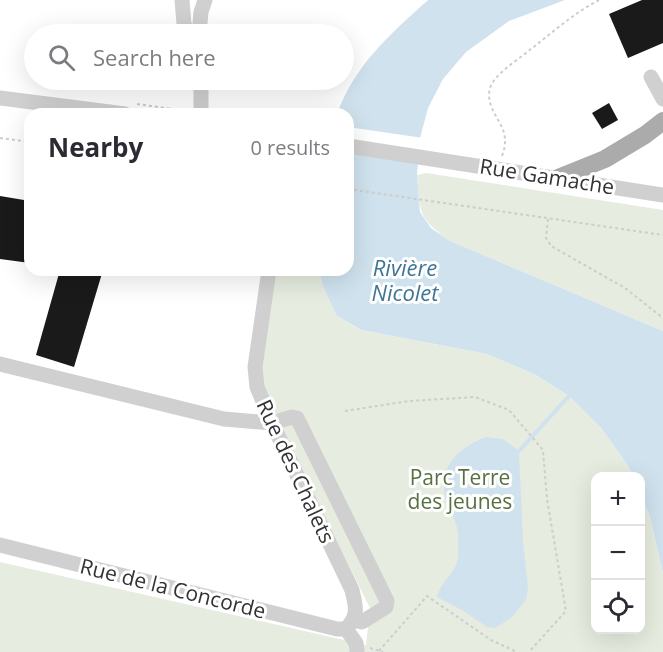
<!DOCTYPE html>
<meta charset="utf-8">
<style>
body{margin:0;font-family:"Open Sans",sans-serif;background:#f2f2f3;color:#2b2b33}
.controls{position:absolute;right:18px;bottom:18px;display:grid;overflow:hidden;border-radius:12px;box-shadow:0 6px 24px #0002}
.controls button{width:54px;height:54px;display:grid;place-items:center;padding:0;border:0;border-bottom:2px solid #e1e1e2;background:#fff;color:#2b2b33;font:30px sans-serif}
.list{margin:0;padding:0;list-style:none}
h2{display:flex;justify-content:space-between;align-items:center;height:78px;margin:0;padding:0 24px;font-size:26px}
h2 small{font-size:20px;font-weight:400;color:#7c7c81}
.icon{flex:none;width:33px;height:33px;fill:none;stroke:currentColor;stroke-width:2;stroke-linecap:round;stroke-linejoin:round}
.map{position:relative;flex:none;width:663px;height:652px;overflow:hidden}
.search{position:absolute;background:#fff;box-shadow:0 6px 24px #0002;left:24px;top:24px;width:330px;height:66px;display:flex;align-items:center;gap:15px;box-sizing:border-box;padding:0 21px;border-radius:33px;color:#7c7c81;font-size:22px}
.panel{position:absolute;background:#fff;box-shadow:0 6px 24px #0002;left:24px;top:108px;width:330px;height:168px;border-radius:18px}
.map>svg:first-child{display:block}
.green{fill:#e6ecdf}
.water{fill:#cfe2ee}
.pier{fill:#fff}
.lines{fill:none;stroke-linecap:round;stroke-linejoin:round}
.stream{stroke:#cfe2ee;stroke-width:4}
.building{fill:#1a1a1a}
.path{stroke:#cdcdcd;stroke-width:2;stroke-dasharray:3 3;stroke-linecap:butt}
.minor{stroke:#d0d0d0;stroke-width:15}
.major{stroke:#ababab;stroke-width:18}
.labels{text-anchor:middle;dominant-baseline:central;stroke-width:6;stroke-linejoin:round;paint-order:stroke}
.street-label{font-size:21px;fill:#333;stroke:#fff}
.park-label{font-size:21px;fill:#56703f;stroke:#fff}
.water-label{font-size:22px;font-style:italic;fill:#3f7597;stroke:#fff}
</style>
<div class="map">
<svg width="663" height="652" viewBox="0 0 663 652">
<rect width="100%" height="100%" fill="#fff"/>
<g class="green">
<path d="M426 173 663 210V331L450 241C418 218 420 213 417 175Z"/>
<polygon points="269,270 319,270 323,287 337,316 360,330 487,354 536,375 569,396 601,428 627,464 633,476 596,476 596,630 640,630 641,495 650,517 663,573 663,652 0,652 0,562 366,645 370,608 277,422 252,387"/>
</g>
<g class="water">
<path d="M428 0H565L509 21 466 52 443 79 428 108 420 138 417 175 420 212 431 228 450 241 663 331V573L650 517 641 495 640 476H633L627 464 601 428 569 396 536 375 487 354 361 330 337 316 323 287 319 270H348V114H337C354 66 391 33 428 0Z"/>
<path d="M486 437 503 439 519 451 523 541 528 588 526 600 511 618 495 628 487 627 462 610 437 597C440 582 456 574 458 557 458 550 459 542 458 534 457 519 446 505 444 490 442 461 462 447 486 437Z"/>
</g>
<polygon class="pier" points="348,127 423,138 421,164 348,153"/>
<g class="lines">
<polyline class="stream" points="519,451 569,396"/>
</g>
<g class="building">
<polygon points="642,0 663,0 663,43 628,58 609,14"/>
<polygon points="609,103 618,120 602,129 592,113"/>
<polygon points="0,196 30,201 30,263 0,259"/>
<polygon points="60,270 103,270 74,367 36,355"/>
</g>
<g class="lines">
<g class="path">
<polyline points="137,104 187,111"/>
<polyline points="0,138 30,142"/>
<path d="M502 156C513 127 491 120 489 96 489 91 490 86 493 82 502 69 519 59 531 49 553 32 574 13 599 0"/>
<polyline points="348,189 663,235"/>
<polyline points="548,219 546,238 551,246 625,288 663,318"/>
<polyline points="345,411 409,401 475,397 509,410 543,450 547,499 566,611 529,652"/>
<polyline points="370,648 383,652"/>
<polyline points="379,651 427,596 491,640 517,652"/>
</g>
<g class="minor">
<polyline points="182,0 184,24 189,34"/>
<polyline points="199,34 201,12 205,0"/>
<polyline points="651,77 663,99"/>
<polyline points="201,80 201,114"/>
<polyline points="0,98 125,114"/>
<polyline points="348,146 663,195"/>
<path d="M269 270 255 367 257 387 272 423 352 590C356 607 359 615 346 629"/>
<polyline points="0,364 224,419 272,423 292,417 297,418 387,601 386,607 362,622 354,620"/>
<polyline points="0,545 337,629 346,629"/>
<polyline points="346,629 356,643 357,652"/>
</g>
<polyline class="major" points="558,178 605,159 645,135 663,121"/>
</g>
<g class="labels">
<g class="street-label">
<text transform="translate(547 176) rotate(9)">Rue Gamache</text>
<text transform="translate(296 471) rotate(65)">Rue des Chalets</text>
<text transform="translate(173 588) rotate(14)">Rue de la Concorde</text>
</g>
<g class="park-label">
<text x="460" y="477">Parc Terre<tspan x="460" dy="24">des jeunes</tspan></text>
</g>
<g class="water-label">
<text x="405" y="267">Rivière<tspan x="405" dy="25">Nicolet</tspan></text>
</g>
</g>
</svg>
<div class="controls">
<button>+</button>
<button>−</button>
<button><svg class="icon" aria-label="locate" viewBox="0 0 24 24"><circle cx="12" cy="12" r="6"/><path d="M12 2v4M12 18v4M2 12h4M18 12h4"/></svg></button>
</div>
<div class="search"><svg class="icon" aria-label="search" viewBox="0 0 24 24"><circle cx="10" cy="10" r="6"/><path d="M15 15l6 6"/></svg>Search here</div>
<section class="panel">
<h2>Nearby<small>0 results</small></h2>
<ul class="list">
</ul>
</section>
</div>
